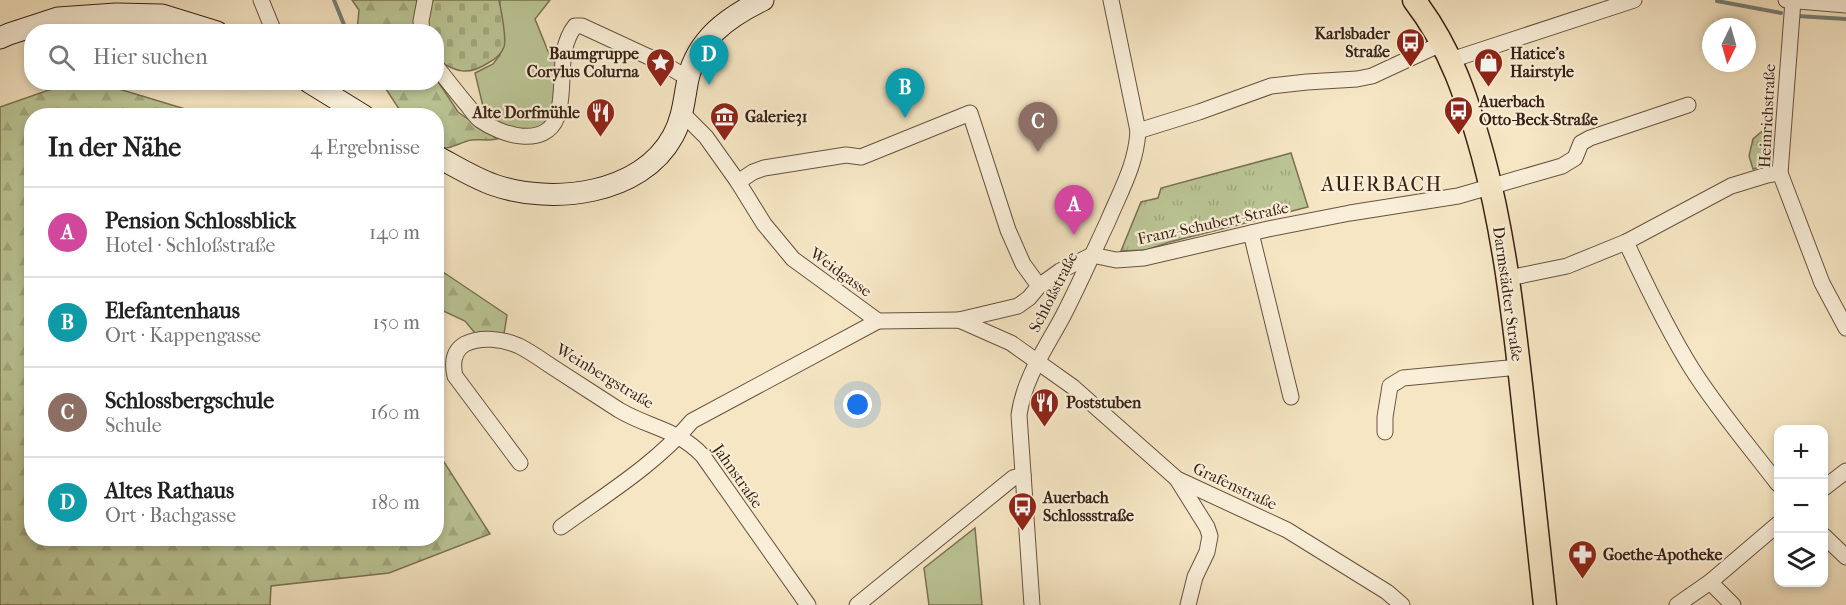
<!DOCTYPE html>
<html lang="de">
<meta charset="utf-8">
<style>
body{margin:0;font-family:"IM FELL French Canon",serif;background:#f6f6f6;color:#222}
.controls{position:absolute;right:18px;bottom:18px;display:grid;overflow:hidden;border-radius:12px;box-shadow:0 3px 9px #0003}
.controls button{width:54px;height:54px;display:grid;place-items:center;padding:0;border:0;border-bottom:2px solid #e0e0e0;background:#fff;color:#222;font:30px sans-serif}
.compass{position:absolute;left:1702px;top:18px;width:54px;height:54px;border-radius:50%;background:#fff;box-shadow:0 3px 9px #0003;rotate:185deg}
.you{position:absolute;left:858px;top:405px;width:21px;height:21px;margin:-15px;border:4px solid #fff;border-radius:50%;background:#1a73e8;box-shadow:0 0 0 9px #1a73e833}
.badge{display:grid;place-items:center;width:39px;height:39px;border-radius:50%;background:#8f2418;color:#fff;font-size:20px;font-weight:700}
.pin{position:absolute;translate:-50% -50px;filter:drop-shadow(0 2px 3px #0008)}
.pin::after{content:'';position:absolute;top:32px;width:21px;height:18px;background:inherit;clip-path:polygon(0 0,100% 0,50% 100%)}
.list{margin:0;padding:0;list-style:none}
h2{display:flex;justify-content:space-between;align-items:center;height:78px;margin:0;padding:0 24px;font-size:26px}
h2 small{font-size:20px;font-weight:400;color:#767676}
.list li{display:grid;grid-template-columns:39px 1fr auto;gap:18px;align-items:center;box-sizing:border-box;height:90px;padding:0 24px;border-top:2px solid #e0e0e0}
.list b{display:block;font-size:22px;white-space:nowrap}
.list p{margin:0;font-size:20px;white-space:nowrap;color:#767676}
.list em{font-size:20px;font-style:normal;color:#767676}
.icon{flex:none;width:33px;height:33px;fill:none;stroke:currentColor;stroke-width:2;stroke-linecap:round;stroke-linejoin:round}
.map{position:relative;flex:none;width:1846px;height:605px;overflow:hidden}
.search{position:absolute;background:#fff;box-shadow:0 3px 9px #0003;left:24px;top:24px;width:420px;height:66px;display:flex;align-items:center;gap:15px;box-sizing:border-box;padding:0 21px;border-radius:24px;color:#767676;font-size:22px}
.panel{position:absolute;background:#fff;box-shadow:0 3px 9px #0003;left:24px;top:108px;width:420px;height:438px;border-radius:24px}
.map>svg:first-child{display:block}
.green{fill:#bbc595;stroke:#7a7254;stroke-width:1.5}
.forest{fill:url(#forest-firs);stroke:#7a7254;stroke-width:1.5}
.cemetery{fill:url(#cemetery-stones);stroke:#7a7254;stroke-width:1.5}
.park{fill:url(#park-tufts);stroke:#7a7254;stroke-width:1.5}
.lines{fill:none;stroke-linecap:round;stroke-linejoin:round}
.stream{stroke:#757f77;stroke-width:4}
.street-casing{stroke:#68523f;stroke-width:17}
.secondary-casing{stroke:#382013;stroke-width:23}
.primary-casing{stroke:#382013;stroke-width:25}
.street{stroke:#f9efd9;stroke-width:15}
.secondary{stroke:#f9efd9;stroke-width:21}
.primary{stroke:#f6e6c4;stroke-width:22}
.labels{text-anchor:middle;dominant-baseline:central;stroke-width:4.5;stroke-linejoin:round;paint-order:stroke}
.poi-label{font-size:16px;font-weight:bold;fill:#382013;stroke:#f9efd9;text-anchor:start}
.street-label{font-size:16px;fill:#382013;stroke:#f9efd9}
.quarter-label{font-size:20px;letter-spacing:1.5px;fill:#382013;stroke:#f9efd9}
</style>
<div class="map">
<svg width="1846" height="605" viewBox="0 0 1846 605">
<defs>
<pattern id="forest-firs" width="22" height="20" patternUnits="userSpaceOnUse" patternTransform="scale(1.5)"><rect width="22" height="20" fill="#bbc595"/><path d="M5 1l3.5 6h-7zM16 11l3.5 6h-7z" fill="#a2a980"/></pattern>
<pattern id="cemetery-stones" width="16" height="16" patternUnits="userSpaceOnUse" patternTransform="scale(1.5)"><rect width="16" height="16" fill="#bbc595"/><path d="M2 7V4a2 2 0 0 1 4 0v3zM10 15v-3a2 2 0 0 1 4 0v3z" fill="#a2a980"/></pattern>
<pattern id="park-tufts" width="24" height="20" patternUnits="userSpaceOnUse" patternTransform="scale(1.5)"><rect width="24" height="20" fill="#bbc595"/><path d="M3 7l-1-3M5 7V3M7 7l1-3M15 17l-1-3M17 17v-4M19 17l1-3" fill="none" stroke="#a2a980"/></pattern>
</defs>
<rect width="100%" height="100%" fill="#f6e6c4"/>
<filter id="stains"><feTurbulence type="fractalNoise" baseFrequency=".00333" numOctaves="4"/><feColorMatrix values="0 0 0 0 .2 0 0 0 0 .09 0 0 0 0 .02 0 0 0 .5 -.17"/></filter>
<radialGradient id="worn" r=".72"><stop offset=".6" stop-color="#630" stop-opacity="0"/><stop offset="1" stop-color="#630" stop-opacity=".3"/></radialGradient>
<g class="green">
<polygon points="500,0 550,0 535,19 550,56 557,60 553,113 542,128 524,133 486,119 475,73 493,64 500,55"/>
<polygon points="975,528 982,605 929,605 924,568"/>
</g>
<g class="forest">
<polygon points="352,0 416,0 419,4 418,31 357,31 359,10"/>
<path d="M437 80 458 112 497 139C487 141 479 139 471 140 458 143 449 151 437 147L436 116 403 115 382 83 436 82Z"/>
<polygon points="99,83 205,115 32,116 32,538 436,538 437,451 490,534 389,573 271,586 270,605 0,605 0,107 69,83"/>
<polygon points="437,268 507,315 504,334 475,333 465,321 437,308"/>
</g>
<path class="cemetery" d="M434 0H499C501 11 507 37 504 47 501 55 496 59 488 63 468 76 456 72 437 60L436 32H427L428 5Z"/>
<g class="park">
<polygon points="1773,122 1769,164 1753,169 1749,156 1753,139"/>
<polygon points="1291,153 1308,207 1170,242 1146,250 1121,251 1141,202 1158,198 1161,188"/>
</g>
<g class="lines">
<g class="stream">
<polyline points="334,0 347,32"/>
<polyline points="1717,1 1781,13"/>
<polyline points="1797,16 1846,19"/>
</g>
<defs>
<g id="street">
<polyline points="261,0 274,32"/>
<polyline points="1786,0 1846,5"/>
<polyline points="1793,1 1780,173 1822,283 1846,328"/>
<polyline points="422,32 421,21 425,0"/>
<polyline points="1451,60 1634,0"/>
<path d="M436 66C447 80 457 93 468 106 472 111 476 117 480 120 501 135 545 149 557 117 567 88 555 52 575 26H582L662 63 688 78"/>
<polyline points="683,114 706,137 738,182 764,224 793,259 878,321 959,320 1011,343 1073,387 1177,479 1287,530 1387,592 1402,605"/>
<polyline points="1138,131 1199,112 1271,86 1307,82 1357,79 1372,76 1443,43"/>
<polyline points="738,182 753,172 764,168 846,155 861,157 970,113 1008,230 1023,264 1039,286"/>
<polyline points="1251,233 1291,397"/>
<path d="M1626 242C1646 285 1667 329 1692 369 1718 410 1749 446 1778 484"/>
<polyline points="1509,278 1567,266 1626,242 1731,186 1767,175 1780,173"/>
<polyline points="959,320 1018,306 1029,298 1039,286 1060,271 1092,255 1116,260 1144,258 1268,229 1350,213 1458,196 1562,166 1575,158 1581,143 1590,138 1688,105"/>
<polyline points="1385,432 1385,417 1390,386 1403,378 1519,367"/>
<path d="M520 463 455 376C452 363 453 351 465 344 481 336 503 339 519 346 531 352 542 360 554 368 576 382 597 396 619 410 649 428 678 429 703 456L808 605"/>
<polyline points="1177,479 1207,527 1210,536 1207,552 1195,577 1188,605"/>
<polyline points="1824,488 1846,471"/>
<path d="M561 527C605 495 656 464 692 421L878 321"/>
<polyline points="1824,536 1846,557"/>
<polyline points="1710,582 1733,605"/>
<polyline points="857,605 1013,478 1023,475"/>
<path d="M1032 605 1019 415C1024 378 1046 348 1063 316 1079 285 1093 253 1108 221 1121 190 1136 165 1138 131L1111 0"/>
<polyline points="1677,605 1710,582 1778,524"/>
</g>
<g id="secondary">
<polyline points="0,38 9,34 58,18 116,14 162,15 217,32"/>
<polyline points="309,82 364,116"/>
<path d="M436 156C455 166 474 178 494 185 552 205 641 195 673 136 683 118 684 99 688 79 697 39 728 17 763 0"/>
</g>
<path id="primary" d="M1414 0C1451 48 1467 98 1483 156 1504 234 1513 313 1522 393 1530 464 1537 534 1545 605"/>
</defs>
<use href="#street" class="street-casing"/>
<use href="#secondary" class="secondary-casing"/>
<use href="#primary" class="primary-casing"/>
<use href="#street" class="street"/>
<use href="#secondary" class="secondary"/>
<use href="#primary" class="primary"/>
</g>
<defs>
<symbol id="bus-pin" viewBox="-11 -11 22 30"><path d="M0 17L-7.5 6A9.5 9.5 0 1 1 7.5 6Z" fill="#8f2418" stroke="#f9efd9"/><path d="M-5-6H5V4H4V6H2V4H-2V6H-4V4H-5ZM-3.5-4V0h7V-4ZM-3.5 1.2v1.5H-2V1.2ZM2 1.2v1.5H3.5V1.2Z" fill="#fff"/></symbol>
<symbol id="sight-pin" viewBox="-11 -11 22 30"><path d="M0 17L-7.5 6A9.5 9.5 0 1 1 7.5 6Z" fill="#8f2418" stroke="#f9efd9"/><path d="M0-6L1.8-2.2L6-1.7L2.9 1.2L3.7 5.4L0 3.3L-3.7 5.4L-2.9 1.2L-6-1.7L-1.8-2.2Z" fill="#fff"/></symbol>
<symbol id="shop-pin" viewBox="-11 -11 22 30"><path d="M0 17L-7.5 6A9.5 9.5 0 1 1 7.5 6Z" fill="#8f2418" stroke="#f9efd9"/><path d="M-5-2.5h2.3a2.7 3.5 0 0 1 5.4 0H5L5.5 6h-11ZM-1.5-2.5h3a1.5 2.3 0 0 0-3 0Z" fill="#fff"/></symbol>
<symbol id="restaurant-pin" viewBox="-11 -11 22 30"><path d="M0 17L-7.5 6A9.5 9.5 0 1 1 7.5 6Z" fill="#8f2418" stroke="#f9efd9"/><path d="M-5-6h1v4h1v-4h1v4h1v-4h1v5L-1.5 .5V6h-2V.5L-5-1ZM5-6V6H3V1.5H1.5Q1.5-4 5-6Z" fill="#fff"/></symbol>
<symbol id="museum-pin" viewBox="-11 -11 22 30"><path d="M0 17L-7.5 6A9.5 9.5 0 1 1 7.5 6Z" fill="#8f2418" stroke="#f9efd9"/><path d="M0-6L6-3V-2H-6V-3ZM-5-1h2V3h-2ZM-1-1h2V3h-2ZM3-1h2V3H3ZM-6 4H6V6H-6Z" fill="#fff"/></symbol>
<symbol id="pharmacy-pin" viewBox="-11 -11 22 30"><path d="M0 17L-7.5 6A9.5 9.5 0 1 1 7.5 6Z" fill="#8f2418" stroke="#f9efd9"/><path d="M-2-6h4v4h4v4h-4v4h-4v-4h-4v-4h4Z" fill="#fff"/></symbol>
</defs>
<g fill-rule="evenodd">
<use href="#bus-pin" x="1394" y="26" width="33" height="45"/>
<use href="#sight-pin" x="644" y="46" width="33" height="45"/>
<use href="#shop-pin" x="1472" y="46" width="33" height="45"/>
<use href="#bus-pin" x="1442" y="94" width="33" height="45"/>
<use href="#restaurant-pin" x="584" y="96" width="33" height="45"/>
<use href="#museum-pin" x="708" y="100" width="33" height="45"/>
<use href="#restaurant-pin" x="1028" y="386" width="33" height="45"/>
<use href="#bus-pin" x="1006" y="490" width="33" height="45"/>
<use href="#pharmacy-pin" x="1566" y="538" width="33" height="45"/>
</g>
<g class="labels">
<g class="poi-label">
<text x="1390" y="33" text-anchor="end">Karlsbader<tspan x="1390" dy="18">Straße</tspan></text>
<text x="639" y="53" text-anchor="end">Baumgruppe<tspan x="639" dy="18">Corylus Colurna</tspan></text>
<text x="1510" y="53">Hatice’s<tspan x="1510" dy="18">Hairstyle</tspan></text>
<text x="1479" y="101">Auerbach<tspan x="1479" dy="18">Otto-Beck-Straße</tspan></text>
<text x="580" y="112" text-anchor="end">Alte Dorfmühle</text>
<text x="745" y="116">Galerie31</text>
<text x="1066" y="402">Poststuben</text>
<text x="1043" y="497">Auerbach<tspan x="1043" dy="18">Schlossstraße</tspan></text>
<text x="1603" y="554">Goethe-Apotheke</text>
</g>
<g class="street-label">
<text transform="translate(1767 116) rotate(-87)">Heinrichstraße</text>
<text transform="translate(1213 223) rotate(-12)">Franz-Schubert-Straße</text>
<text transform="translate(841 272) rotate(36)">Weidgasse</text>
<text transform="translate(1053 292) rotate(-63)">Schloßstraße</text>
<text transform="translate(1508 294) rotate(82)">Darmstädter Straße</text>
<text transform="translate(605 376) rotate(31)">Weinbergstraße</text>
<text transform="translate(738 476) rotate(55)">Jahnstraße</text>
<text transform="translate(1235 486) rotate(25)">Grafenstraße</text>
</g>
<g class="quarter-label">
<text x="1382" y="184">AUERBACH</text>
</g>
</g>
<rect width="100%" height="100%" filter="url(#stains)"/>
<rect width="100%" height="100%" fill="url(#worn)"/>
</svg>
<div class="controls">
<button>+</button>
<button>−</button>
<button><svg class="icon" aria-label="layers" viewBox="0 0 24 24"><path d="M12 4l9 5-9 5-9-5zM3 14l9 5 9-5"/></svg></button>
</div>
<svg class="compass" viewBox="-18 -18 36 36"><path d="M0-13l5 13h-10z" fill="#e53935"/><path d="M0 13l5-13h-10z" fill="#767676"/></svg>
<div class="you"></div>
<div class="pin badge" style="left:1074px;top:235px;background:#d1479c">A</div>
<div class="pin badge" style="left:905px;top:118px;background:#0f9aa8">B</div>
<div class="pin badge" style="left:1038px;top:152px;background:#8d6e63">C</div>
<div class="pin badge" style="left:709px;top:85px;background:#0f9aa8">D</div>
<div class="search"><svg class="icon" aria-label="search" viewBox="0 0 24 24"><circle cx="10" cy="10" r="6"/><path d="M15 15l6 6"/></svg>Hier suchen</div>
<section class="panel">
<h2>In der Nähe<small>4 Ergebnisse</small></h2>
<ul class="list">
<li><span class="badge" style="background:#d1479c">A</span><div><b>Pension Schlossblick</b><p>Hotel · Schloßstraße</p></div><em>140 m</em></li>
<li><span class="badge" style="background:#0f9aa8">B</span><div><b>Elefantenhaus</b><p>Ort · Kappengasse</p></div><em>150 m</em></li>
<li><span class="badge" style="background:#8d6e63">C</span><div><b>Schlossbergschule</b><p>Schule</p></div><em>160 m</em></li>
<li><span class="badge" style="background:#0f9aa8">D</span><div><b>Altes Rathaus</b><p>Ort · Bachgasse</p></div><em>180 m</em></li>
</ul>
</section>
</div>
